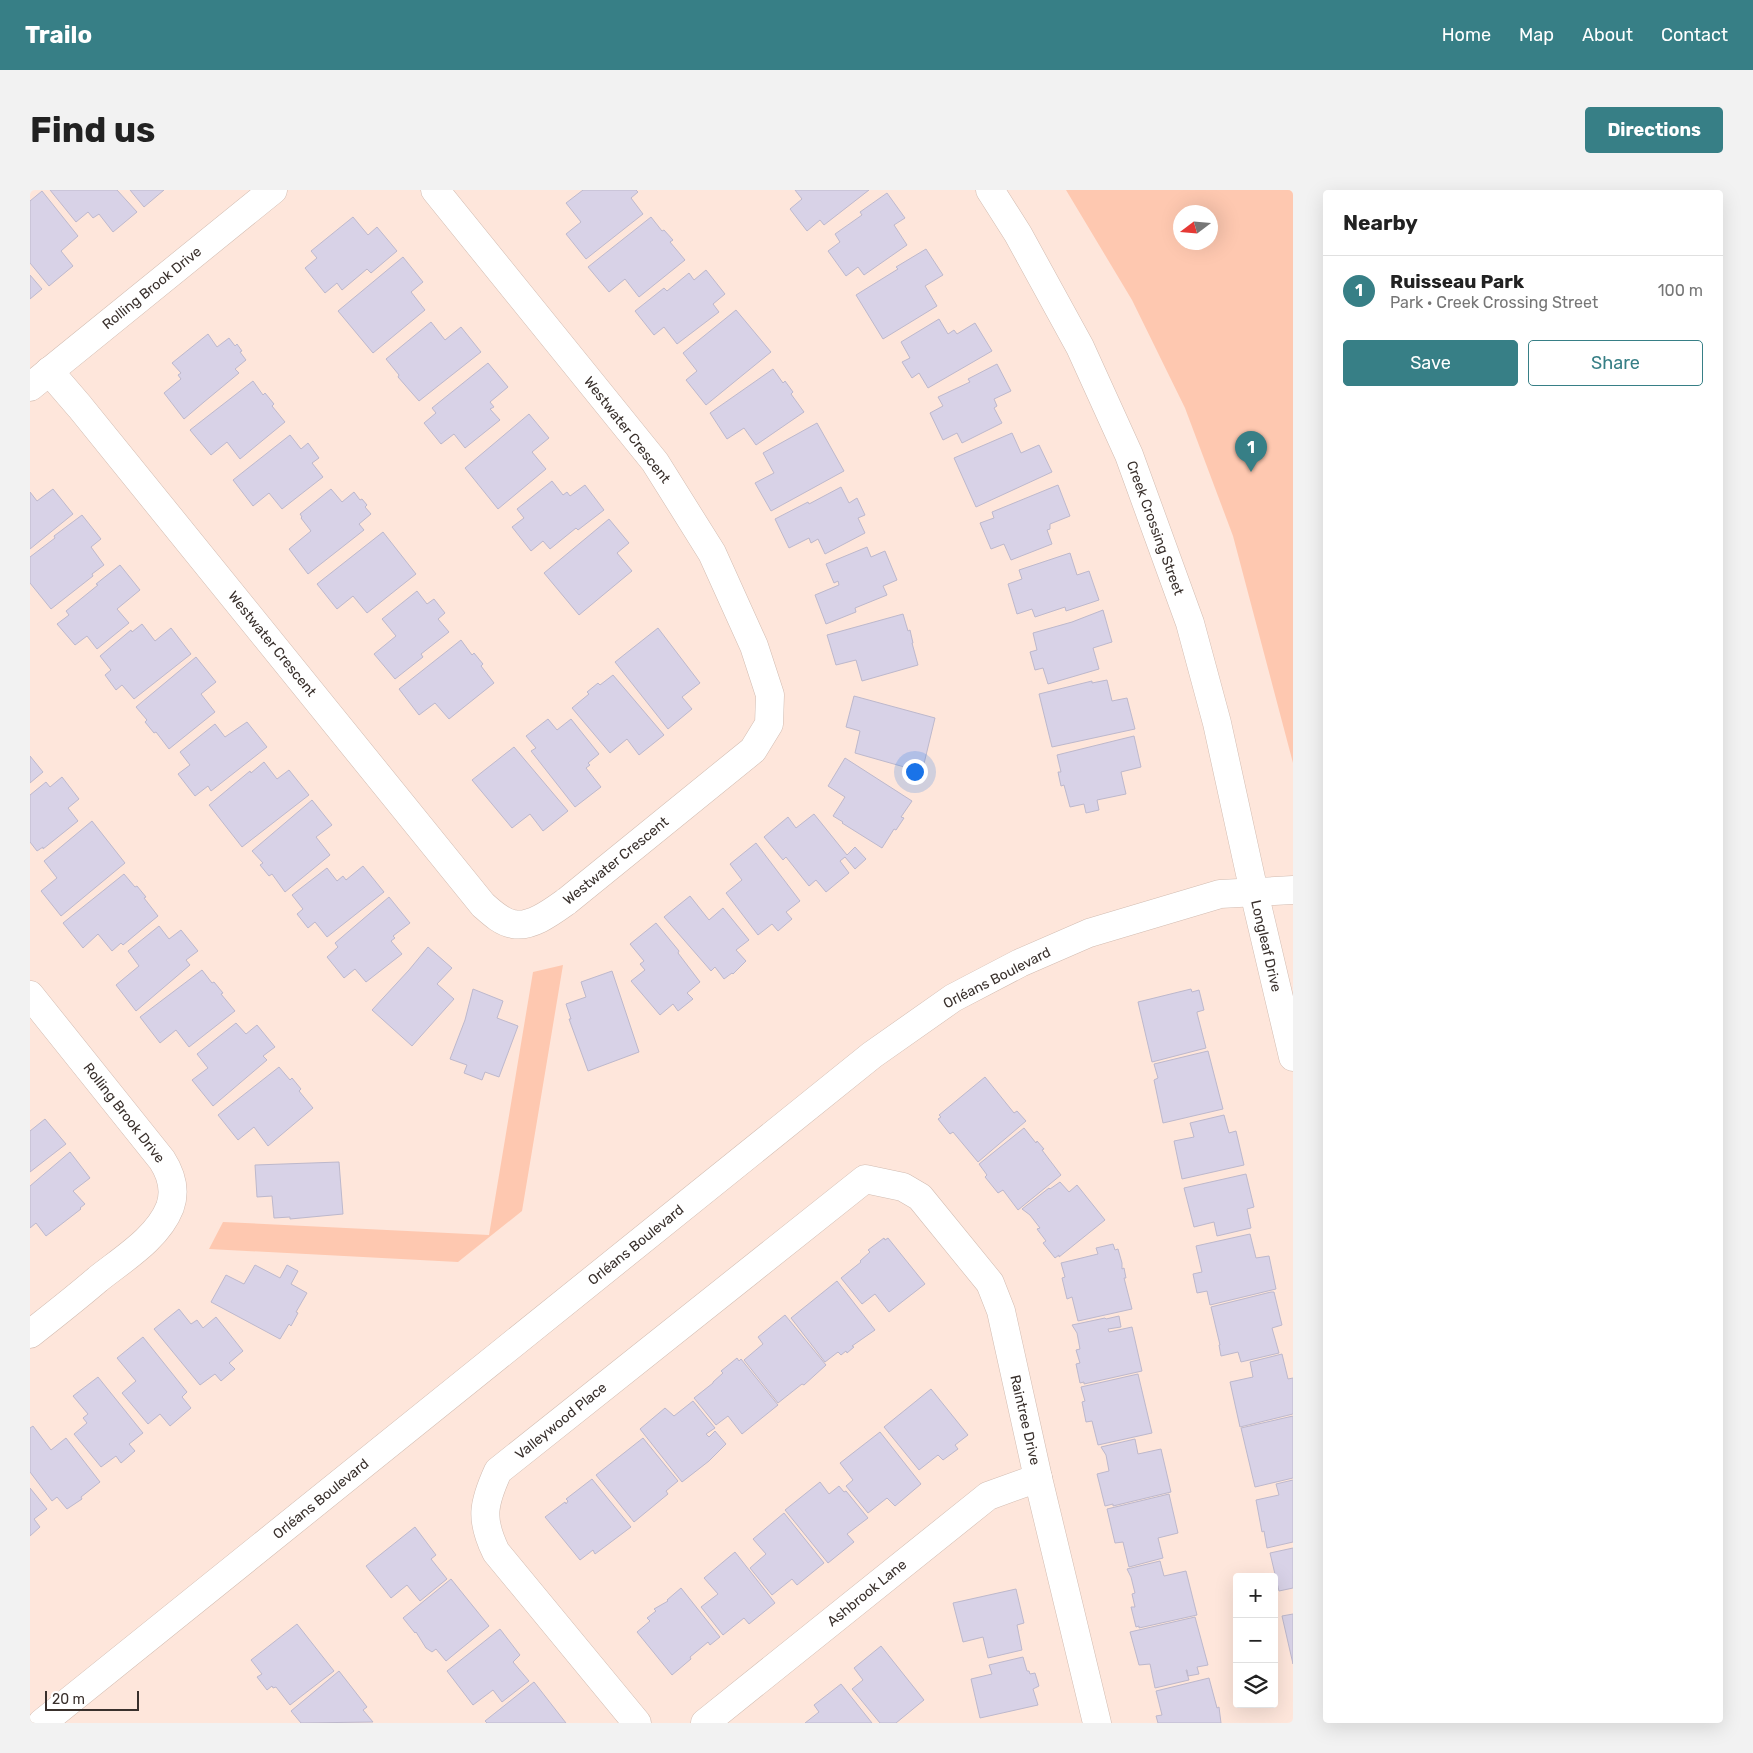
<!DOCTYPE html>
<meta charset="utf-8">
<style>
body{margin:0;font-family:Rubik,sans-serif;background:#f2f2f2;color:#222}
.controls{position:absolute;right:15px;bottom:15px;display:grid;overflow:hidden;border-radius:5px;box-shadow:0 5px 20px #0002}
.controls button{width:45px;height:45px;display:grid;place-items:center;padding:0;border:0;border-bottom:1px solid #e0e0e0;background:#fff;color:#222;font:25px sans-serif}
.compass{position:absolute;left:1143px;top:15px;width:45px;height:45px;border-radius:50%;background:#fff;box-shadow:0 5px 20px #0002;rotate:254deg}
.scale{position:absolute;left:15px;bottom:12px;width:94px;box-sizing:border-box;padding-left:5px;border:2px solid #39302c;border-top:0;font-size:14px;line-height:18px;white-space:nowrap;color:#39302c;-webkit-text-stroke:4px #fff;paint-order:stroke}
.you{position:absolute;left:884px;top:581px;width:18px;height:18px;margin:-12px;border:4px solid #fff;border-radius:50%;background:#1a73e8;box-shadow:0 0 0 8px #1a73e833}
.badge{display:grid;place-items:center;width:32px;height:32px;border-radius:50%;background:#377f86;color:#fff;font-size:16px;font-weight:700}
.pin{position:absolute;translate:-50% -41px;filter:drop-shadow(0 1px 2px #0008)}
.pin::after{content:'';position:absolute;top:26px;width:18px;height:15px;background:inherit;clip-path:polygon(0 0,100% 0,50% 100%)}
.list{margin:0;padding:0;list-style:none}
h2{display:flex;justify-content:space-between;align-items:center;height:65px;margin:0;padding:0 20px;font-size:21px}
h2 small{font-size:16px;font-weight:400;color:#767676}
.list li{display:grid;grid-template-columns:32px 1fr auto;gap:15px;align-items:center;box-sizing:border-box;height:70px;padding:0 20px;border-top:1px solid #e0e0e0}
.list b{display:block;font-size:19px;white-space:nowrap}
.list p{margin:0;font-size:16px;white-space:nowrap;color:#767676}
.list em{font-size:16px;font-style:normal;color:#767676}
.actions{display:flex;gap:10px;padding:15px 20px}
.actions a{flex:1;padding:11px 0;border:1px solid #377f86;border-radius:5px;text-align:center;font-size:18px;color:#377f86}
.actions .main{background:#377f86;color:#fff}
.icon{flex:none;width:28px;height:28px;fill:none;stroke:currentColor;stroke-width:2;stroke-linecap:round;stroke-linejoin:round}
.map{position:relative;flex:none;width:1263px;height:1533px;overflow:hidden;border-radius:5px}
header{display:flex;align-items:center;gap:30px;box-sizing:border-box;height:70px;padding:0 25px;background:#377f86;color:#fff}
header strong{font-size:24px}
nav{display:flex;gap:28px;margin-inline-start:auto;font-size:18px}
.intro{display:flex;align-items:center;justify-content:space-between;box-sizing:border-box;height:120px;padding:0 30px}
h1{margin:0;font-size:35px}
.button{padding:12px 22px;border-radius:5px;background:#377f86;color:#fff;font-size:18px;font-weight:700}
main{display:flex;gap:30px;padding:0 30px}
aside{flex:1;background:#fff;border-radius:5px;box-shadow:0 5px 20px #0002}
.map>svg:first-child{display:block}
.green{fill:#fec8b0;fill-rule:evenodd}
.building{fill:#d8d2e7;stroke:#bdb8cc}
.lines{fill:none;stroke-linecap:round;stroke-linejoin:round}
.minor-casing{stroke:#d2bcb1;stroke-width:29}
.major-casing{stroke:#d2bcb1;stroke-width:29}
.minor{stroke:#fff;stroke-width:28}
.major{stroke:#fff;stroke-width:28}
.labels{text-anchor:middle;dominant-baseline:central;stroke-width:4;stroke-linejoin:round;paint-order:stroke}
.street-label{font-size:14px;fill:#39302c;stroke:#fff}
</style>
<header>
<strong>Trailo</strong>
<nav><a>Home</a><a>Map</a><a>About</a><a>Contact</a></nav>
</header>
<div class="intro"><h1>Find us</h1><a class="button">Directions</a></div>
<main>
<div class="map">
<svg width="1263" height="1533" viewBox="0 0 1263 1533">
<rect width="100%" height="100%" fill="#fee6db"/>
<g class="green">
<path d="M1036 0H1263V573L1203 346 1155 218 1102 110ZM1150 22H1180V52H1150Z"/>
<polygon points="533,775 492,1021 428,1072 179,1059 193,1032 459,1045 503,782"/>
</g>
<g class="building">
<polygon points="20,0 87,0 107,22 83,42 69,24 63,28 58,22 46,32"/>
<polygon points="100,0 134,0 114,17"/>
<polygon points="553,0 606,0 608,2 601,8 613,24 556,69 536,44 551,32 536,13"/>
<polygon points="765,0 839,0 794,35 790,30 777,41 760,19 772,9"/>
<polygon points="12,1 48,46 31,61 43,76 19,96 0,73 0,11"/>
<polygon points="857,3 875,28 864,35 877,55 834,85 828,77 816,86 798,61 810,52 805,44 832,25 830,22"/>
<polygon points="323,27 338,45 347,37 367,61 341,83 337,79 312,100 307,93 295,103 275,78 287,68 281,61"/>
<polygon points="621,27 632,41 634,40 643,50 640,52 655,70 609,107 595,89 579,102 558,77"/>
<polygon points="896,59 913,85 895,96 907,116 853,149 826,105 868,79 866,77"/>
<polygon points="373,67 393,92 381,102 395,120 343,163 308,121"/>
<polygon points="676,80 695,104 683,114 689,122 647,154 634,137 624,145 605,121 634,98 637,101 659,83 664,90"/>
<polygon points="0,85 12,99 0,109"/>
<polygon points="706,120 741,162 676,215 656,190 667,181 653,163"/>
<polygon points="909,129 918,144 924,140 927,144 945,133 962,161 898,198 889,183 882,188 872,172 880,168 871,152"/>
<polygon points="401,132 415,150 431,137 451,162 389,211 368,187 369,185 356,169"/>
<polygon points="178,144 187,157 199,148 205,156 207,154 212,161 210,162 216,170 205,179 209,183 174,212 154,229 134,203 151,189 148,185 151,183 142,173"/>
<polygon points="458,173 478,197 460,212 464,217 460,219 470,230 435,258 424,244 411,254 394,233 406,223 402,218"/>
<polygon points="967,174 981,201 964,209 967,216 964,218 972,233 932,253 927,243 913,250 900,223 913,216 908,207 940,192 938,189"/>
<polygon points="743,179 753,193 755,191 763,202 761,204 774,222 726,255 714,238 697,249 680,223"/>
<polygon points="223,191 233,205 235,203 244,214 242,216 255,232 210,269 197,252 181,265 160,240"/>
<polygon points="499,224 519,248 502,262 516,279 468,319 435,278"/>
<polygon points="787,233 814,281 741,321 725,293 744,283 733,263"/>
<polygon points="982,243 991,263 1009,255 1022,282 946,317 924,268"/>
<polygon points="260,245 271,259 278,253 289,268 282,273 293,287 252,319 239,303 223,316 203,290"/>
<polygon points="522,291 533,305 537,302 540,306 555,295 574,320 548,340 546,338 520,359 513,351 501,361 482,337 494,328 487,319"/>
<polygon points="1028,295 1040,326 1020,334 1020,339 1017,340 1022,354 981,370 974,354 961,359 950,333 964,328 962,322"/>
<polygon points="811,297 819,313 827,308 835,325 828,328 835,343 795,364 788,349 781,353 779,348 759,358 745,329 778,312 779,314"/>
<polygon points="23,299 43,324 0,359 0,302 7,311"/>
<polygon points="301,299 312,312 324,302 330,310 332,309 337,315 335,317 341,324 329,334 334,340 278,384 259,359 281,341 271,328 272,327 270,324"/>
<polygon points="52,325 71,349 61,357 74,375 62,384 63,386 21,419 0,393 0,367 25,348 24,346"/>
<polygon points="579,329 599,353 587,363 602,381 549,425 514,383"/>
<polygon points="353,342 386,384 337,423 323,406 307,419 287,394"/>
<polygon points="837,357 841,367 855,361 867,390 853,396 857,405 825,418 826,422 796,434 785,405 809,395 808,391 804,393 796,374"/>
<polygon points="1040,363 1047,385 1059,381 1069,410 1036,421 1035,417 1005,427 1002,419 987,424 978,394 992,389 989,380"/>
<polygon points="90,375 110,400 87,419 99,433 67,459 57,446 45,455 27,434 39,425 36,421 68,395 66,394"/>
<polygon points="387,401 397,414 404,409 415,423 408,429 419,442 391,464 393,467 365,489 344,464 366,446 352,429"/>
<polygon points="1073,420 1082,452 1063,458 1069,479 1018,494 1013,478 1005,480 1000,462 1007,460 1003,443 1042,432"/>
<polygon points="873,424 878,441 880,440 883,453 882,453 888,475 832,491 826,470 806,475 797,445"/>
<polygon points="112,434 125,451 141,438 161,464 104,509 92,495 86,500 75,485 81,480 70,466 101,440 102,442"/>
<polygon points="628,438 670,493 652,507 662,519 638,539 585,472"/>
<polygon points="431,450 442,465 444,463 453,474 451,476 464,493 419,529 405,513 389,525 369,499"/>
<polygon points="166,467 186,492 171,504 185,522 139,559 126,542 124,543 115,532 117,530 106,517"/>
<polygon points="583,485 634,545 609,565 597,549 580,563 542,518 559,504 557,502 568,493 570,495"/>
<polygon points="1077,490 1082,511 1097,508 1105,539 1022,557 1009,504 1062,491 1062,493"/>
<polygon points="824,506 905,528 892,582 825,563 830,541 816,537"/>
<polygon points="518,529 527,540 541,529 569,564 558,573 560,575 556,578 571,597 545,617 501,561 506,558 496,546"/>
<polygon points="217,532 237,557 181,601 178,596 165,606 148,584 160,575 150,562 185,534 195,547"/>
<polygon points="1104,546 1111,577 1091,582 1096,604 1067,610 1069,620 1056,623 1054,614 1040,617 1034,595 1031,596 1028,582 1031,582 1027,565"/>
<polygon points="484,557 538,621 513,641 500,624 482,638 442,590"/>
<polygon points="0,566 13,582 0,593"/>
<polygon points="815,568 882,611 871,627 874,628 866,640 864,639 852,658 812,633 813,632 803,626 815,607 798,596"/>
<polygon points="234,572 247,589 259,580 279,605 212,657 179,615 220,581 221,583"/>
<polygon points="32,587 49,609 38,618 48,631 13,659 13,657 7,661 0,652 0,605 16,592 20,597"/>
<polygon points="282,610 302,635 286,647 300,665 255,702 242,684 239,686 230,675 233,673 222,661"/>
<polygon points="784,624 817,665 825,657 836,669 825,679 815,667 810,671 819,683 796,702 786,690 779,696 756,667 753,670 734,647 758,627 766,638"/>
<polygon points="62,631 95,673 31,726 11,701 27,688 14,671"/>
<polygon points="726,653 770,711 756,722 762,729 748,741 742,734 728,745 696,703 712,690 700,674"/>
<polygon points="333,676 354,702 297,747 285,732 278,738 267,724 273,719 262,705 297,678 307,691 313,686 316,690"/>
<polygon points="94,684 105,697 107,696 116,707 114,708 128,726 93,755 91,753 82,761 68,744 53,758 33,733"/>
<polygon points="660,706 679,730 693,718 719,750 706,760 716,771 703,784 702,783 694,789 685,777 681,781 634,727"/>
<polygon points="359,707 380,733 363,746 365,748 361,751 372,764 336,792 325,779 314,788 297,767 308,757 305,753"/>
<polygon points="626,733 649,761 648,763 670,792 657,803 663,809 648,821 643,814 630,825 601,791 615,780 610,774 614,771 600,754"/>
<polygon points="129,736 139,749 151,740 168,761 156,770 160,775 106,821 86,795 109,776 98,761"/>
<polygon points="398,757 422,778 407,794 424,809 382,856 342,820 379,780"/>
<polygon points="172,780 182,793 184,792 193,803 191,804 205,821 159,857 146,840 130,853 110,827"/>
<polygon points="582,781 609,862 558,881 539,829 541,829 536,814 556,807 551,792"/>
<polygon points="443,799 473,811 467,828 488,836 469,887 455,882 452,890 434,883 437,875 420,869 435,830"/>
<polygon points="1161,799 1162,802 1169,800 1174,820 1167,822 1167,823 1176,858 1122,872 1108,812"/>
<polygon points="206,833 216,844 227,835 245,857 233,866 237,870 183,916 162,890 178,878 167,864"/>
<polygon points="1178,861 1193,919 1133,933 1124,890 1128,888 1124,874"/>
<polygon points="249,877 260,890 262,888 271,899 269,901 283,918 238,956 224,937 208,950 188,925"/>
<polygon points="955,887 984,923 987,921 996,931 948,972 923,942 920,944 908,929 911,927 909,925"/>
<polygon points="1194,925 1199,943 1206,941 1214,975 1152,989 1144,951 1164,947 1160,933"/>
<polygon points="15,929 36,954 0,982 0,941"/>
<polygon points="994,938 1006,953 1007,951 1014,959 1012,960 1031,985 988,1020 973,1000 968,1003 955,987 957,985 949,974"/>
<polygon points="40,962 60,988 43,1001 55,1014 50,1018 51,1019 16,1046 6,1033 0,1038 0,996"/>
<polygon points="309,972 313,1024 260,1029 260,1027 244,1028 242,1006 227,1007 225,975"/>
<polygon points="1216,984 1224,1017 1217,1019 1221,1038 1187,1046 1184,1032 1164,1037 1154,998"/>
<polygon points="1030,992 1039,1002 1047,995 1075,1030 1029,1067 1029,1065 1025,1068 1013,1053 1016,1051 1007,1039 1010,1038 1000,1025 992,1019 1019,998 1020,999"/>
<polygon points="1220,1044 1226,1068 1239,1066 1246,1099 1180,1115 1177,1101 1167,1103 1163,1084 1172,1082 1166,1056"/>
<polygon points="854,1048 855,1050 858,1048 895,1094 859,1122 845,1104 832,1114 811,1088 831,1072 830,1071 840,1062 838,1060"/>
<polygon points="1083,1054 1085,1060 1088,1059 1092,1073 1092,1079 1094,1078 1096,1088 1094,1088 1102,1119 1048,1131 1042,1107 1037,1109 1032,1088 1035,1087 1031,1073 1068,1064 1066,1058"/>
<polygon points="225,1075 250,1088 257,1075 268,1081 261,1094 277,1103 266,1122 268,1123 261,1136 259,1134 250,1149 181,1112 196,1085 214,1094"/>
<polygon points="807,1091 845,1140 822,1156 824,1157 817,1163 816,1161 811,1165 808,1162 795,1172 761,1128"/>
<polygon points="1241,1102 1244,1102 1252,1135 1242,1138 1249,1163 1211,1172 1208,1162 1191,1166 1189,1155 1190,1155 1181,1117"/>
<polygon points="149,1119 161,1134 167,1130 173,1138 186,1127 213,1161 199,1173 205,1179 191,1191 185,1184 170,1195 124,1139"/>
<polygon points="755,1125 796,1175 774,1195 772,1194 748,1213 714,1170 733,1154 728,1147"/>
<polygon points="1089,1126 1091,1137 1078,1139 1079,1142 1102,1137 1112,1181 1054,1194 1054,1192 1050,1193 1046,1174 1050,1173 1046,1160 1050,1159 1047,1143 1042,1135 1075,1128 1076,1129"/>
<polygon points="113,1147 157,1202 152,1207 161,1218 140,1236 130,1224 118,1234 92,1203 106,1191 87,1168"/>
<polygon points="1252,1164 1258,1189 1263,1188 1263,1224 1210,1237 1200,1192 1223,1187 1220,1172"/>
<polygon points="707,1168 709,1171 711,1169 748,1215 712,1244 698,1226 686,1235 664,1208 683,1193 683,1192 693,1183 691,1181"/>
<polygon points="1108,1184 1122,1243 1068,1255 1062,1231 1056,1232 1052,1212 1055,1211 1051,1197"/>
<polygon points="68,1187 113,1243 99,1254 105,1261 91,1273 86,1266 71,1277 44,1244 57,1233 53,1228 58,1224 43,1206"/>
<polygon points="901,1199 938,1245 925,1255 928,1259 913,1270 908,1265 889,1280 854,1237"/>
<polygon points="663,1211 685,1238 676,1244 679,1247 685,1241 696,1254 679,1271 652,1292 610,1239 635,1218 644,1226"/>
<polygon points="1263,1226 1263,1288 1225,1297 1211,1238"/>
<polygon points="3,1236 21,1260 36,1248 70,1292 51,1307 52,1309 37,1319 27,1307 22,1311 0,1282 0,1238"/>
<polygon points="850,1242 891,1294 865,1316 857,1308 838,1323 816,1296 823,1290 810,1273"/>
<polygon points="613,1248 648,1291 636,1301 638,1304 604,1332 566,1285"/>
<polygon points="1105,1249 1108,1264 1131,1259 1141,1302 1083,1316 1083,1314 1075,1316 1067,1284 1079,1281 1076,1265 1071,1257"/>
<polygon points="562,1289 601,1337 565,1364 563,1360 550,1370 515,1327 535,1312 536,1314 538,1311 536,1309"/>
<polygon points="1263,1290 1263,1352 1237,1358 1234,1341 1232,1342 1226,1310 1249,1305 1246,1294"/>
<polygon points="790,1292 799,1304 809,1296 814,1302 816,1301 838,1328 817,1344 824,1352 798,1373 755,1320"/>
<polygon points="0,1298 17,1319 4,1329 10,1337 0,1346"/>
<polygon points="1139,1304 1148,1343 1128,1348 1133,1368 1099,1377 1093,1352 1085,1353 1077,1319"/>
<polygon points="754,1323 794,1373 767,1395 762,1389 742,1405 720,1378 736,1364 723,1349"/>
<polygon points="385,1337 406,1365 401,1369 417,1389 390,1411 377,1395 361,1408 336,1376"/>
<polygon points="1263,1358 1263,1398 1249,1401 1240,1363"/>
<polygon points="705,1362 745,1413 719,1434 714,1428 693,1445 671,1417 688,1404 674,1388"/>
<polygon points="1130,1371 1134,1386 1156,1381 1167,1425 1109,1438 1109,1436 1106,1437 1101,1417 1105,1417 1102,1404 1105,1403 1101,1387 1097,1379"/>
<polygon points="421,1389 459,1436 416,1471 406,1459 402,1462 396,1458 386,1442 385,1443 373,1428"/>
<polygon points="651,1398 690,1447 680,1455 678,1452 660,1467 661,1469 642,1485 607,1442 620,1431 617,1428 626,1421 624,1419 638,1411 637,1410"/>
<polygon points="986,1399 994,1433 987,1435 992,1460 958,1468 953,1447 933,1452 923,1413"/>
<polygon points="1263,1424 1263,1474 1252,1426"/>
<polygon points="1165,1427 1178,1475 1167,1477 1169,1484 1158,1486 1157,1480 1156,1480 1159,1490 1125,1498 1120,1474 1109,1475 1100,1442"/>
<polygon points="267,1434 304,1481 260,1515 246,1497 243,1498 242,1496 237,1500 227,1487 232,1484 221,1470"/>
<polygon points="470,1439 490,1465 483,1472 499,1491 472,1512 463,1500 443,1515 417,1481"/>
<polygon points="851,1456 894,1510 866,1533 850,1533 822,1499 833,1490 824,1478"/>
<polygon points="993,1467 997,1481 999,1481 1000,1484 1005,1483 1009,1496 1003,1499 1008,1515 950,1528 941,1489 962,1484 959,1475"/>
<polygon points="309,1481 337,1517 333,1520 343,1532 271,1533 261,1521"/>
<polygon points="1179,1488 1187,1518 1189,1517 1191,1533 1128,1533 1126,1526 1132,1525 1126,1501"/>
<polygon points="504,1492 536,1533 457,1533 455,1531"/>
<polygon points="811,1494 842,1533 775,1533 789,1522 784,1515"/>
</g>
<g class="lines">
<defs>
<g id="minor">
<polyline points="960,0 988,44 1050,157 1099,265 1160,433 1187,533 1224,702 1263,867"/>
<path d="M19 181 50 217 453 715C461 722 471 732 483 734 501 738 523 721 537 711L723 560 739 534 740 505 724 456 682 363 625 272 405 0"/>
<polyline points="0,197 243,0"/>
<path d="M0 805 132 970C141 984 146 1000 140 1017 128 1048 93 1069 68 1089 46 1108 23 1126 0 1144"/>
<path d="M607 1533 466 1362C450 1329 453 1314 468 1281L835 989 873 997 890 1007 960 1093 971 1121 1008 1288 1067 1533"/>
<polyline points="675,1533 958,1306 1008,1288"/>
</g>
<polyline id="major" points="12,1533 842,865 923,808 990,773 1059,743 1190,704 1263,700"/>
</defs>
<use href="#minor" class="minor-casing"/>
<use href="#major" class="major-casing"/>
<use href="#minor" class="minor"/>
<use href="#major" class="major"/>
</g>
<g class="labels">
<g class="street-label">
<text transform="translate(122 98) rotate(-39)">Rolling Brook Drive</text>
<text transform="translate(597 240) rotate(52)">Westwater Crescent</text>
<text transform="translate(1125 338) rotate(70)">Creek Crossing Street</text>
<text transform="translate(242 454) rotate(51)">Westwater Crescent</text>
<text transform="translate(586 671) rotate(-39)">Westwater Crescent</text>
<text transform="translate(1236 756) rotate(77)">Longleaf Drive</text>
<text transform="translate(967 788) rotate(-27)">Orléans Boulevard</text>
<text transform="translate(94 923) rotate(52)">Rolling Brook Drive</text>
<text transform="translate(606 1055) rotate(-39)">Orléans Boulevard</text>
<text transform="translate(995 1230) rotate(77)">Raintree Drive</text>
<text transform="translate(531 1231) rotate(-39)">Valleywood Place</text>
<text transform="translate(291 1309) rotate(-39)">Orléans Boulevard</text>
<text transform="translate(837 1403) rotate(-39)">Ashbrook Lane</text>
</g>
</g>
</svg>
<div class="controls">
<button>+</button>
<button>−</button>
<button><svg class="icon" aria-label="layers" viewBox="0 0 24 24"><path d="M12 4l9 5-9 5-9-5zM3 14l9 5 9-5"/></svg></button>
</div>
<svg class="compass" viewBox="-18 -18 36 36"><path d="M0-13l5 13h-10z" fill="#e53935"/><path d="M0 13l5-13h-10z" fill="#767676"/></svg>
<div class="scale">20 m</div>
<div class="you"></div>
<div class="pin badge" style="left:1221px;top:282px">1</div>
</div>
<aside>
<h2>Nearby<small></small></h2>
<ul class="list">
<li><span class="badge">1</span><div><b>Ruisseau Park</b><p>Park · Creek Crossing Street</p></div><em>100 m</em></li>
</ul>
<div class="actions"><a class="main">Save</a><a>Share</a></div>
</aside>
</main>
